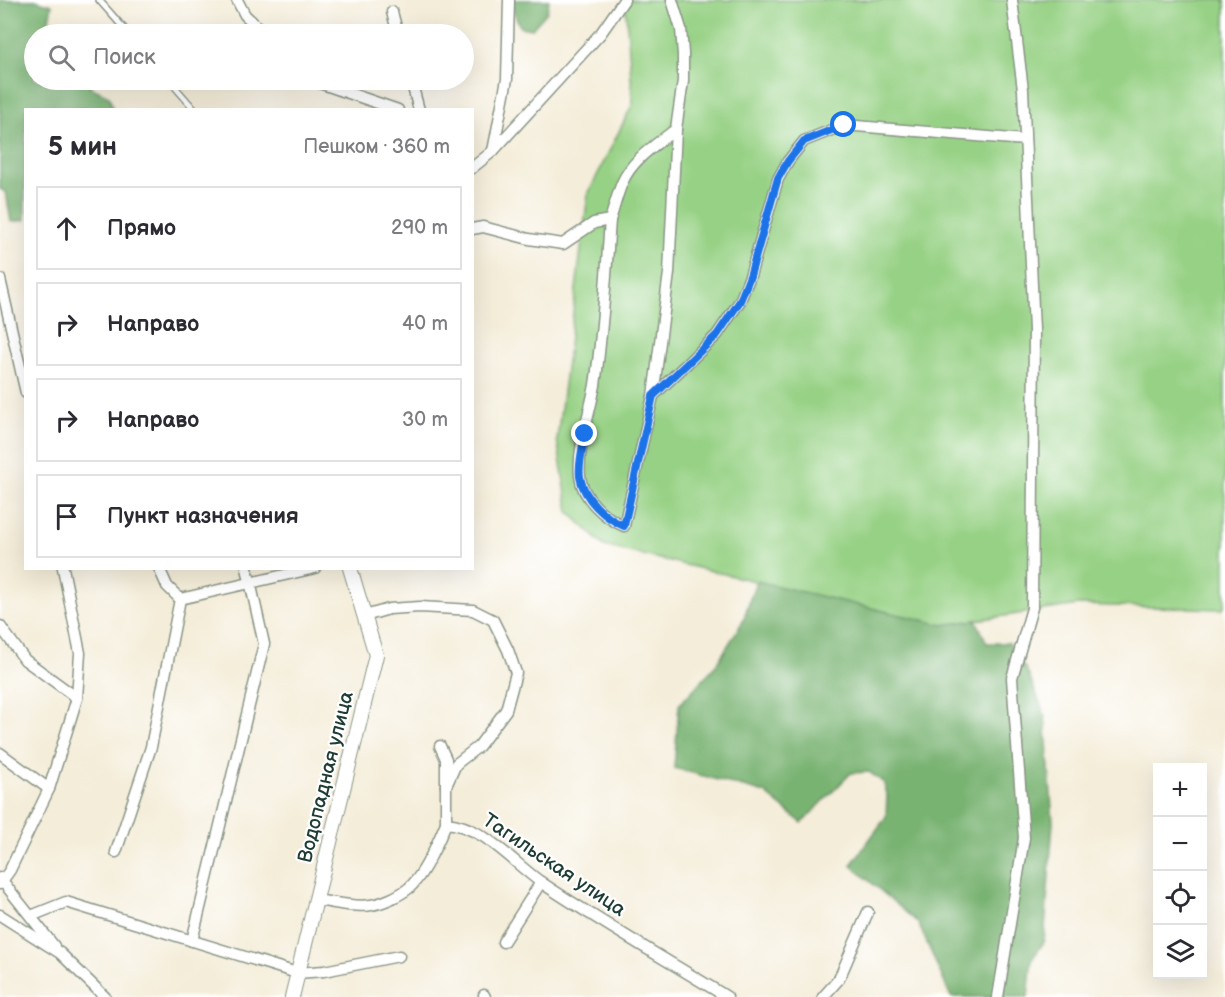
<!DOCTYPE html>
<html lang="ru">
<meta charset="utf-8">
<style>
body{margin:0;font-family:"Balsamiq Sans",sans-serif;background:#f2f2f3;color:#2b2b33}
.controls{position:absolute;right:18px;bottom:18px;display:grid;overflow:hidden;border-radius:0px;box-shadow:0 6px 24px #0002}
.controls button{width:54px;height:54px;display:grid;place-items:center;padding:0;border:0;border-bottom:2px solid #e1e1e2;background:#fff;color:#2b2b33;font:30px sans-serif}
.stop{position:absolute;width:18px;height:18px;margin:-14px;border:4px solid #1a73e8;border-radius:50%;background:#fff}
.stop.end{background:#1a73e8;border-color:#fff;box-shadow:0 2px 6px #0008}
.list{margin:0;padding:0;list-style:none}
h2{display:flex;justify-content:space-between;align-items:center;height:78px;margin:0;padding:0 24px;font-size:26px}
h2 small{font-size:20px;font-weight:400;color:#7c7c81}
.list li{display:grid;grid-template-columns:39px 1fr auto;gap:18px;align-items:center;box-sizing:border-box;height:84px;margin:0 12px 12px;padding:0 12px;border:2px solid #e1e1e2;border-radius:0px}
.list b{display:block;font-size:22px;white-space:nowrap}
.list em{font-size:20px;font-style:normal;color:#7c7c81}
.icon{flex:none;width:33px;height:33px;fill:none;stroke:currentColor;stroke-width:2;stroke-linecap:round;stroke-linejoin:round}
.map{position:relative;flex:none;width:1225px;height:997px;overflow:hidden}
.search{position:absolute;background:#fff;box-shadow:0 6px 24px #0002;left:24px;top:24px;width:450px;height:66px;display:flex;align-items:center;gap:15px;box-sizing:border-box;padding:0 21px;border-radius:33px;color:#7c7c81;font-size:22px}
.panel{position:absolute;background:#fff;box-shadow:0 6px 24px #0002;left:24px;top:108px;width:450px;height:462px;border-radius:0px}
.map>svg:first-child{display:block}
.green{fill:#97d185;stroke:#5b875c;stroke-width:1.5}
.forest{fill:#79b372;stroke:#4c7853;stroke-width:1.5}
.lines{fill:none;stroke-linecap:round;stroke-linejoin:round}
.service-casing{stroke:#8a9586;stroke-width:8}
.minor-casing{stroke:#8a9586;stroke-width:13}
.tertiary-casing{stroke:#8a9586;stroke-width:16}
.service{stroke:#fff;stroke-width:5}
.minor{stroke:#fff;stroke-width:10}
.tertiary{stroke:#fff;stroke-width:14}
.route{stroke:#1a73e8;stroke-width:8}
.labels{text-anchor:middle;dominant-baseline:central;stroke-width:4.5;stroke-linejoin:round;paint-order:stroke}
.street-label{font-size:20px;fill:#1f3d34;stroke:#fff}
</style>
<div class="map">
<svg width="1225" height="997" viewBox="0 0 1225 997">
<rect width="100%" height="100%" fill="#fff"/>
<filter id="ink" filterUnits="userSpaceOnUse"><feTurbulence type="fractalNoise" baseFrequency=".0167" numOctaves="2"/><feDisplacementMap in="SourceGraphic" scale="12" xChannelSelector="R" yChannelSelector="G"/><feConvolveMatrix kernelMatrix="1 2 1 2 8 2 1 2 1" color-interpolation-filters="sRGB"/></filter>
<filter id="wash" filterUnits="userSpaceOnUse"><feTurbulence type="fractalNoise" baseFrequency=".008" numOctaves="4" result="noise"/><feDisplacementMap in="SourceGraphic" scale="24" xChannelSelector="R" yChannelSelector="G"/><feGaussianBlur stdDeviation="1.35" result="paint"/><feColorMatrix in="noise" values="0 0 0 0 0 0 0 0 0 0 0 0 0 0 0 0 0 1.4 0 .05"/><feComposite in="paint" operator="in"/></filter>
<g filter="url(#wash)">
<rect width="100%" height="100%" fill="#f4edd9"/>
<polygon class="green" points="625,0 1225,0 1225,603 1223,609 1078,605 943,625 604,546 569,512 557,440 588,194 633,103"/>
<g class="forest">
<polygon points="0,0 35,0 52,5 48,25 67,34 34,34 34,80 92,80 90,87 109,96 113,109 26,110 25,220 11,222 6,192 0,189"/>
<polygon points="509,0 549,0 547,12 532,29 520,27"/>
<polygon points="756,581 943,625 976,620 987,643 1009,643 1027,671 1045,715 1053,822 1044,942 1032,959 1028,997 951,997 918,923 851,865 886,817 887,794 884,783 869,772 851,773 802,823 765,793 674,768 679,705 716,665 743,621"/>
</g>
</g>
<g filter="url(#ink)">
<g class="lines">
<defs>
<g id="service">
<polyline points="99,0 129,34"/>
<polyline points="169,80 195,110"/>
</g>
<g id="minor">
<polyline points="237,0 245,15 265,34"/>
<polyline points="392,12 398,34"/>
<polyline points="311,80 398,110"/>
<polyline points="411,80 419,110"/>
<polyline points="493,151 507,79 509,0"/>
<polyline points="472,168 493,151 601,33 624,0"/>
<path d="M610 220C614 208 617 195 622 183 633 158 656 145 676 129"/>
<path d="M472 229 483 227 529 239 563 244 594 223 610 220C606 275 603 330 595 385 590 413 577 448 580 476 582 498 605 518 624 526L653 396 669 273 676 129 683 81V54L681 29 672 0"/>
<polyline points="0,279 26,393"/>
<polyline points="653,396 717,335 740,301 750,276 778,179 788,161 804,141 844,125 1025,140"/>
<polyline points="159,568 167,586 180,599 315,568"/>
<polyline points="365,616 389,609 420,607 473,610 493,620 508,650 516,673 506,710 479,746 456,764 446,786"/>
<polyline points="0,626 25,660 77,698"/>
<polyline points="440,746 446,759 446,823"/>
<polyline points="0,753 49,789"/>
<polyline points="116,852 151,747 180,599"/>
<polyline points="0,878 54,946"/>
<polyline points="0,884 10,870 49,789 77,698 80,653 63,568"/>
<path d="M315 900C333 902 353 908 371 905 383 903 399 896 409 888 423 876 439 840 446 823 484 826 512 862 542 883 602 923 665 959 727 997"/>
<polyline points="0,915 60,953 105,997"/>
<polyline points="31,916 66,902 297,973 324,971 399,956"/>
<polyline points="192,941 264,644 247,568"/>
<polyline points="503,942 541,882"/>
<polyline points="484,995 485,997"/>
<polyline points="823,997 839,979 868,912"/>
<polyline points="998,997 1024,838 1012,678 1032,608 1034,330 1023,90 1012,0"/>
</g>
<polyline id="tertiary" points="292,997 376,655 350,568"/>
</defs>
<use href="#service" class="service-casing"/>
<use href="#minor" class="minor-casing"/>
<use href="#tertiary" class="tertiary-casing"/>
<use href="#service" class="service"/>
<use href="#minor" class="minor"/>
<use href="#tertiary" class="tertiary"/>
</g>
</g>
<g class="lines" filter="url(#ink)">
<path class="route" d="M585 434C583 448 578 464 580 477 584 499 605 518 624 526L653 396 717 335 740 301 750 276 778 178 788 161 804 141 844 125"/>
</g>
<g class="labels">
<g class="street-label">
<text transform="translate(326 777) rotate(-76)">Водопадная улица</text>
<text transform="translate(554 865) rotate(34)">Тагильская улица</text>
</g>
</g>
</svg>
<div class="controls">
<button>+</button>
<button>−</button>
<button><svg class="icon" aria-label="locate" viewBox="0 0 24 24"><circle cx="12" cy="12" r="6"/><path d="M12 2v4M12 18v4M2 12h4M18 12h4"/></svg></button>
<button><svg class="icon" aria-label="layers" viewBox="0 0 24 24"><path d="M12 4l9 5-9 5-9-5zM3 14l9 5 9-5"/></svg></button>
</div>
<div class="stop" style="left:844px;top:125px"></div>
<div class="stop end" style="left:585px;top:434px"></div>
<div class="search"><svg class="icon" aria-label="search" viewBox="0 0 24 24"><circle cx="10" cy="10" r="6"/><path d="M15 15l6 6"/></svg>Поиск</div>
<section class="panel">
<h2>5 мин<small>Пешком · 360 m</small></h2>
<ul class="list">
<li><svg class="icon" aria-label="ahead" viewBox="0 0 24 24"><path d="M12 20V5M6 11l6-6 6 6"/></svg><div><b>Прямо</b></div><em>290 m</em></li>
<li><svg class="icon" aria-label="right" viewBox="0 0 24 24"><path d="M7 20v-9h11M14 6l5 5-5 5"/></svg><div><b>Направо</b></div><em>40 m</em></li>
<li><svg class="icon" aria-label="right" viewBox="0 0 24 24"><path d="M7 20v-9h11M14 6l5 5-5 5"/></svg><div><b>Направо</b></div><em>30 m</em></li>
<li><svg class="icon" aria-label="arrive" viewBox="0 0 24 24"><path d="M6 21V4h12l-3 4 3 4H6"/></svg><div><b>Пункт назначения</b></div></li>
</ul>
</section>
</div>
